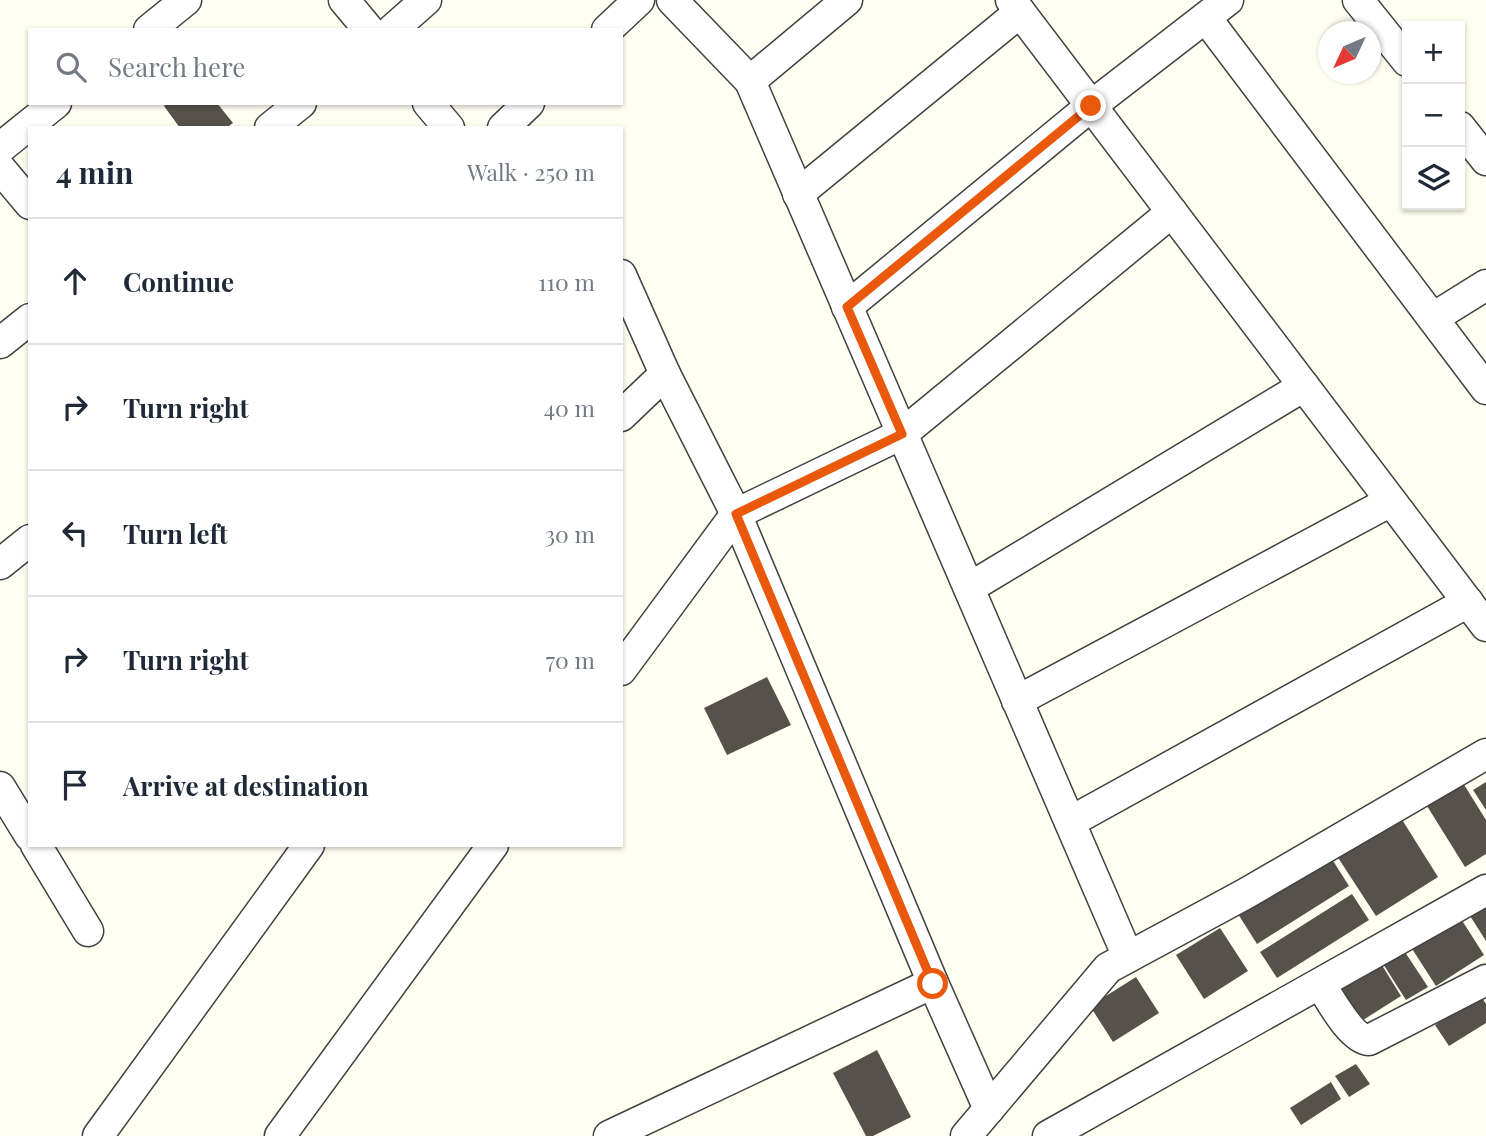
<!DOCTYPE html>
<meta charset="utf-8">
<style>
body{margin:0;font-family:"Playfair Display",serif;background:#f6f6f7;color:#1f2937}
.controls{position:absolute;right:21px;top:21px;display:grid;overflow:hidden;border-radius:0px;box-shadow:0 2px 5px #0004}
.controls button{width:63px;height:63px;display:grid;place-items:center;padding:0;border:0;border-bottom:2px solid #e0e1e3;background:#fff;color:#1f2937;font:35px sans-serif}
.compass{position:absolute;left:1318px;top:21px;width:63px;height:63px;border-radius:50%;background:#fff;box-shadow:0 2px 5px #0004;rotate:226deg}
.stop{position:absolute;width:21px;height:21px;margin:-16px;border:5px solid #ea580c;border-radius:50%;background:#fff}
.stop.end{background:#ea580c;border-color:#fff;box-shadow:0 2px 7px #0008}
.list{margin:0;padding:0;list-style:none}
h2{display:flex;justify-content:space-between;align-items:center;height:91px;margin:0;padding:0 28px;font-size:30px}
h2 small{font-size:23px;font-weight:400;color:#747a83}
.list li{display:grid;grid-template-columns:46px 1fr auto;gap:21px;align-items:center;box-sizing:border-box;height:126px;padding:0 28px;border-top:2px solid #e0e1e3}
.list b{display:block;font-size:26px;white-space:nowrap}
.list em{font-size:23px;font-style:normal;color:#747a83}
.icon{flex:none;width:38px;height:38px;fill:none;stroke:currentColor;stroke-width:2;stroke-linecap:round;stroke-linejoin:round}
.map{position:relative;flex:none;width:1486px;height:1136px;overflow:hidden}
.search{position:absolute;background:#fff;box-shadow:0 2px 5px #0004;left:28px;top:28px;width:595px;height:77px;display:flex;align-items:center;gap:18px;box-sizing:border-box;padding:0 24px;border-radius:0px;color:#747a83;font-size:26px}
.panel{position:absolute;background:#fff;box-shadow:0 2px 5px #0004;left:28px;top:126px;width:595px;height:721px;border-radius:0px}
.map>svg:first-child{display:block}
.building{fill:#57514b}
.lines{fill:none;stroke-linecap:round;stroke-linejoin:round}
.minor-casing{stroke:#414141;stroke-width:33}
.minor{stroke:#fff;stroke-width:30}
.route{stroke:#ea580c;stroke-width:9}
</style>
<div class="map">
<svg width="1486" height="1136" viewBox="0 0 1486 1136">
<rect width="100%" height="100%" fill="#fefef1"/>
<g class="building">
<polygon points="167,103 217,103 233,123 226,128 180,128 164,106"/>
<polygon points="767,677 791,725 727,755 704,708"/>
<polygon points="1486,782 1486,810 1473,790"/>
<polygon points="1463,783 1486,820 1486,854 1465,867 1427,806"/>
<polygon points="1396,810 1438,877 1376,916 1333,850"/>
<polygon points="1330,856 1349,886 1257,944 1238,914"/>
<polygon points="1352,894 1369,920 1277,978 1260,952"/>
<polygon points="1486,899 1486,941 1467,911"/>
<polygon points="1456,911 1484,955 1436,986 1407,941"/>
<polygon points="1220,928 1248,971 1204,999 1176,955"/>
<polygon points="1399,943 1428,987 1406,1000 1378,956"/>
<polygon points="1380,962 1401,996 1352,1027 1330,993"/>
<polygon points="1136,977 1159,1013 1113,1042 1090,1006"/>
<polygon points="1481,996 1486,1004 1486,1023 1449,1046 1435,1025"/>
<polygon points="877,1050 911,1117 873,1136 866,1136 833,1073"/>
<polygon points="1356,1064 1370,1084 1349,1097 1335,1076"/>
<polygon points="1331,1082 1341,1099 1301,1125 1290,1108"/>
</g>
<g class="lines">
<defs>
<g id="minor">
<polyline points="344,0 369,30"/>
<polyline points="672,0 750,81 1128,957"/>
<polyline points="1011,0 1486,626"/>
<polyline points="1358,0 1407,61"/>
<polyline points="1206,18 1486,389"/>
<polyline points="149,30 186,0"/>
<polyline points="392,30 426,0"/>
<polyline points="607,30 639,0"/>
<polyline points="750,81 847,0"/>
<polyline points="428,103 449,128"/>
<polyline points="1460,127 1486,160"/>
<polyline points="270,128 301,103"/>
<polyline points="503,128 529,103"/>
<polyline points="0,148 56,103"/>
<polyline points="0,168 30,204"/>
<polyline points="798,194 1020,12"/>
<polyline points="621,275 665,374"/>
<polyline points="847,307 1091,106 1228,0"/>
<polyline points="1433,318 1486,285"/>
<polyline points="0,343 30,319"/>
<polyline points="621,416 665,374 736,514 933,983 989,1109"/>
<polyline points="0,564 30,540"/>
<polyline points="969,588 1304,386"/>
<polyline points="621,670 736,514 902,434 1172,212"/>
<polyline points="1017,701 1391,501"/>
<polyline points="0,787 30,836"/>
<polyline points="1070,822 1468,602"/>
<polyline points="36,845 88,931"/>
<path d="M1320 984C1330 999 1351 1039 1369 1040L1486 980"/>
<polyline points="98,1136 309,845"/>
<polyline points="280,1136 493,845"/>
<polyline points="609,1136 933,983"/>
<polyline points="966,1136 1108,968 1245,894 1486,754"/>
<polyline points="1048,1136 1486,890"/>
</g>
</defs>
<use href="#minor" class="minor-casing"/>
<use href="#minor" class="minor"/>
</g>
<g class="lines">
<polyline class="route" points="933,984 736,514 902,434 847,307 1091,106"/>
</g>
</svg>
<div class="controls">
<button>+</button>
<button>−</button>
<button><svg class="icon" aria-label="layers" viewBox="0 0 24 24"><path d="M12 4l9 5-9 5-9-5zM3 14l9 5 9-5"/></svg></button>
</div>
<svg class="compass" viewBox="-18 -18 36 36"><path d="M0-13l5 13h-10z" fill="#e53935"/><path d="M0 13l5-13h-10z" fill="#747a83"/></svg>
<div class="stop" style="left:933px;top:984px"></div>
<div class="stop end" style="left:1091px;top:106px"></div>
<div class="search"><svg class="icon" aria-label="search" viewBox="0 0 24 24"><circle cx="10" cy="10" r="6"/><path d="M15 15l6 6"/></svg>Search here</div>
<section class="panel">
<h2>4 min<small>Walk · 250 m</small></h2>
<ul class="list">
<li><svg class="icon" aria-label="ahead" viewBox="0 0 24 24"><path d="M12 20V5M6 11l6-6 6 6"/></svg><div><b>Continue</b></div><em>110 m</em></li>
<li><svg class="icon" aria-label="right" viewBox="0 0 24 24"><path d="M7 20v-9h11M14 6l5 5-5 5"/></svg><div><b>Turn right</b></div><em>40 m</em></li>
<li><svg class="icon" aria-label="left" viewBox="0 0 24 24"><path d="M17 20v-9H6M10 6l-5 5 5 5"/></svg><div><b>Turn left</b></div><em>30 m</em></li>
<li><svg class="icon" aria-label="right" viewBox="0 0 24 24"><path d="M7 20v-9h11M14 6l5 5-5 5"/></svg><div><b>Turn right</b></div><em>70 m</em></li>
<li><svg class="icon" aria-label="arrive" viewBox="0 0 24 24"><path d="M6 21V4h12l-3 4 3 4H6"/></svg><div><b>Arrive at destination</b></div></li>
</ul>
</section>
</div>
